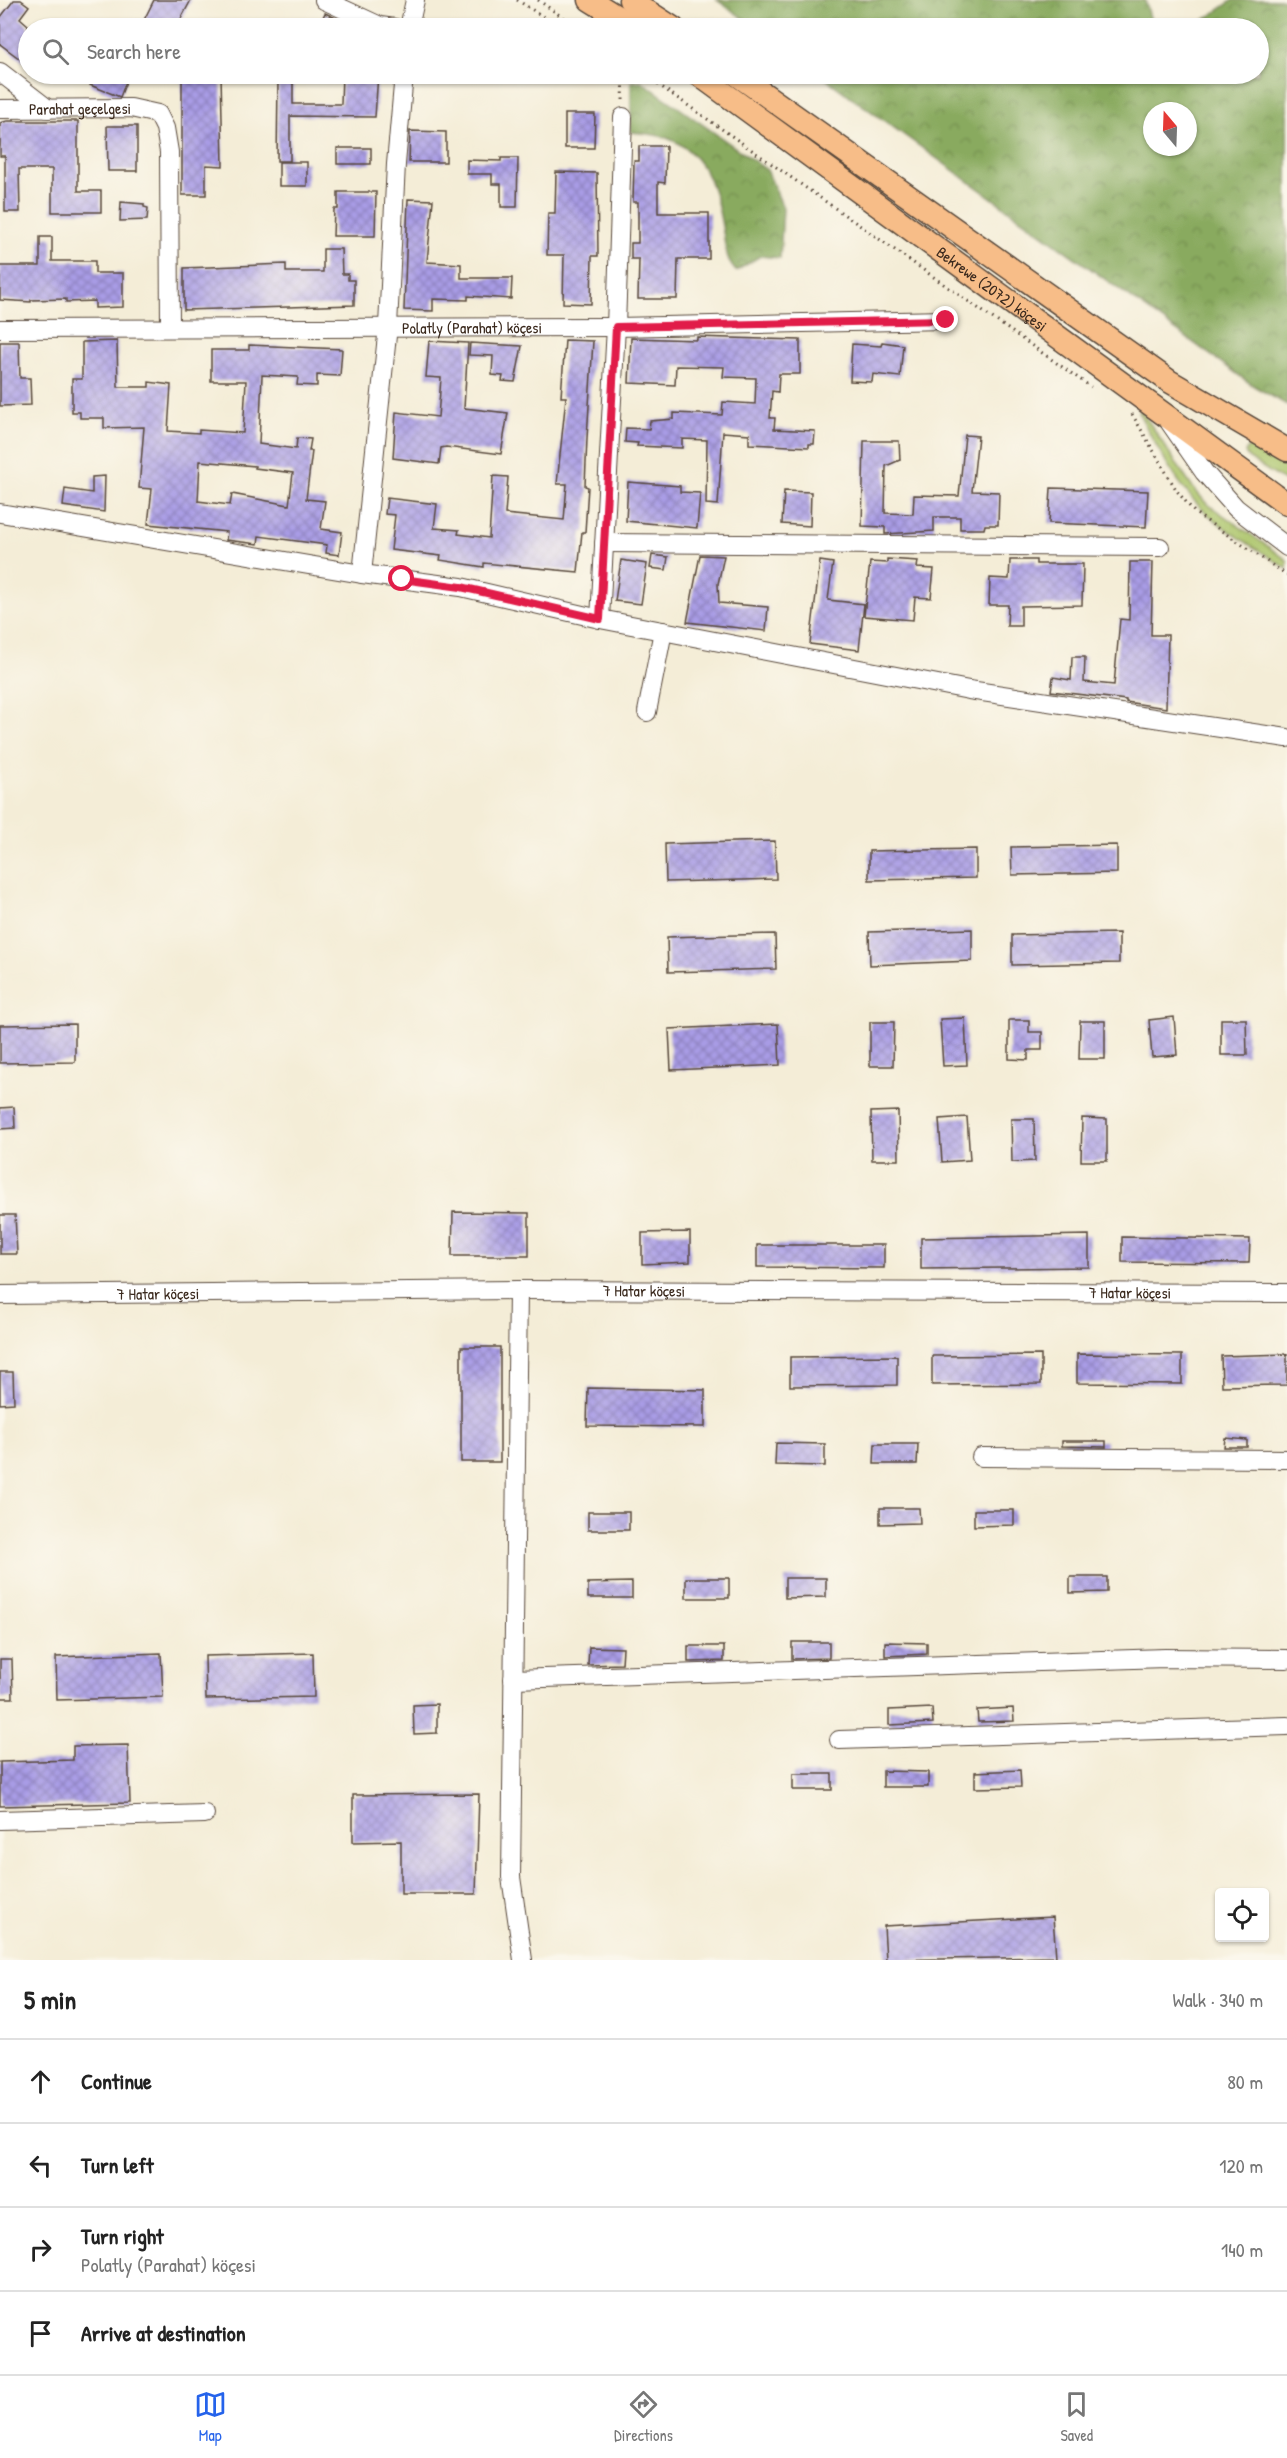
<!DOCTYPE html>
<meta charset="utf-8">
<style>
body{margin:0;font-family:"Patrick Hand",sans-serif;background:#f2f2f2;color:#222}
.controls{position:absolute;right:18px;bottom:18px;display:grid;overflow:hidden;border-radius:6px;box-shadow:0 2px 4px #0004}
.controls button{width:54px;height:54px;display:grid;place-items:center;padding:0;border:0;border-bottom:2px solid #e0e0e0;background:#fff;color:#222;font:30px sans-serif}
.compass{position:absolute;left:1143px;top:102px;width:54px;height:54px;border-radius:50%;background:#fff;box-shadow:0 2px 4px #0004;rotate:341deg}
.stop{position:absolute;width:18px;height:18px;margin:-14px;border:4px solid #e11d48;border-radius:50%;background:#fff}
.stop.end{background:#e11d48;border-color:#fff;box-shadow:0 2px 6px #0008}
.list{margin:0;padding:0;list-style:none}
h2{display:flex;justify-content:space-between;align-items:center;height:78px;margin:0;padding:0 24px;font-size:26px}
h2 small{font-size:20px;font-weight:400;color:#767676}
.list li{display:grid;grid-template-columns:39px 1fr auto;gap:18px;align-items:center;box-sizing:border-box;height:84px;padding:0 24px;border-top:2px solid #e0e0e0}
.list b{display:block;font-size:22px;white-space:nowrap}
.list p{margin:0;font-size:20px;white-space:nowrap;color:#767676}
.list em{font-size:20px;font-style:normal;color:#767676}
.icon{flex:none;width:33px;height:33px;fill:none;stroke:currentColor;stroke-width:2;stroke-linecap:round;stroke-linejoin:round}
.map{position:relative;flex:none;width:1287px;height:1960px;overflow:hidden}
.search{position:absolute;background:#fff;box-shadow:0 2px 4px #0004;left:18px;right:18px;top:18px;height:66px;display:flex;align-items:center;gap:15px;box-sizing:border-box;padding:0 21px;border-radius:33px;color:#767676;font-size:22px}
.sheet{height:414px;background:#fff}
nav{display:flex;justify-content:space-around;align-items:center;box-sizing:border-box;height:84px;border-top:2px solid #e0e0e0;background:#fff;font-size:16px;color:#767676}
nav a{display:grid;justify-items:center;gap:3px}
nav .on{color:#2563eb}
.map>svg:first-child{display:block}
.green{fill:#acc56a;stroke:#747844;stroke-width:1.5}
.forest{fill:url(#forest-crowns);stroke:#626a3e;stroke-width:1.5;fill-rule:evenodd}
.building{fill:url(#building-cross-hatch);fill-rule:evenodd}
.lines{fill:none;stroke-linecap:round;stroke-linejoin:round}
.minor-casing{stroke:#57473a;stroke-width:20}
.major-casing{stroke:#57473a;stroke-width:25}
.path{stroke:#57473a;stroke-width:3;stroke-dasharray:1.5 4.5;stroke-linecap:butt}
.minor{stroke:#fff;stroke-width:18}
.major{stroke:#f7bd88;stroke-width:22}
.route{stroke:#e11d48;stroke-width:8}
.labels{text-anchor:middle;dominant-baseline:central;stroke-width:4.5;stroke-linejoin:round;paint-order:stroke}
.street-label{font-size:16px;fill:#3b2a1e;stroke:#fbf7ec}
</style>
<div class="map">
<svg width="1287" height="1960" viewBox="0 0 1287 1960">
<defs>
<pattern id="forest-crowns" width="20" height="18" patternUnits="userSpaceOnUse" patternTransform="scale(1.5)"><rect width="20" height="18" fill="#89aa5e"/><path d="M2 6a3 3 0 1 1 6 0M12 15a3 3 0 1 1 6 0" fill="none" stroke="#718b4d"/></pattern>
<pattern id="building-cross-hatch" width="8" height="8" patternUnits="userSpaceOnUse" patternTransform="scale(1.5)"><rect width="8" height="8" fill="#a99ce6"/><path d="M0 0l8 8M0 8l8-8" fill="none" stroke="#8b7fba"/></pattern>
</defs>
<rect width="100%" height="100%" fill="#fbf7ec"/>
<filter id="ink" filterUnits="userSpaceOnUse"><feTurbulence type="fractalNoise" baseFrequency=".0167" numOctaves="2"/><feDisplacementMap in="SourceGraphic" scale="12" xChannelSelector="R" yChannelSelector="G"/><feConvolveMatrix kernelMatrix="1 2 1 2 8 2 1 2 1" color-interpolation-filters="sRGB"/></filter>
<filter id="wash" filterUnits="userSpaceOnUse"><feTurbulence type="fractalNoise" baseFrequency=".008" numOctaves="4" result="noise"/><feDisplacementMap in="SourceGraphic" scale="24" xChannelSelector="R" yChannelSelector="G"/><feGaussianBlur stdDeviation="1.35" result="paint"/><feColorMatrix in="noise" values="0 0 0 0 0 0 0 0 0 0 0 0 0 0 0 0 0 1.4 0 .05"/><feComposite in="paint" operator="in"/></filter>
<g filter="url(#wash)">
<rect width="100%" height="100%" fill="#f4edd7"/>
<g class="green">
<path d="M1141 410 1190 484 1206 503 1287 560V569C1259 549 1225 532 1201 508 1174 481 1156 445 1138 412Z"/>
<polygon points="1249,446 1256,447 1287,468 1287,483 1248,458 1245,452"/>
</g>
<g class="forest">
<polygon points="717,0 1145,0 1153,28 757,28"/>
<path d="M1233 0H1287V405L1254 386 819 74H1258V28H1176L1201 22ZM1152 111H1188V147H1152Z"/>
<path d="M641 81 767 170 783 208 780 258 760 256 736 271C728 263 725 248 724 237 717 198 710 154 667 138 656 134 642 133 631 132V82Z"/>
</g>
<g id="blocks">
<g class="building">
<polygon points="14,0 21,0 29,6 20,18 28,25 28,56 24,62 0,44 0,18"/>
<polygon points="154,0 191,0 176,28 140,28"/>
<polygon points="325,13 338,19 334,28 318,28"/>
<polygon points="94,74 129,74 120,97 90,85"/>
<polygon points="182,74 221,74 223,166 206,165 206,195 182,195"/>
<polygon points="342,74 378,74 375,117 290,116 290,161 277,161 278,79 293,83 293,104 341,104"/>
<polygon points="565,114 595,114 594,148 565,148"/>
<polygon points="7,121 78,121 78,191 101,191 101,212 52,212 52,169 19,169 20,212 5,212 5,156 0,156 0,123"/>
<polygon points="107,126 137,126 137,171 108,171"/>
<polygon points="410,131 446,132 446,162 409,162"/>
<polygon points="639,146 666,146 665,183 658,182 658,213 709,213 709,259 678,259 677,299 638,299 639,259 631,259 631,243 638,243 638,202 633,202 634,161 639,161"/>
<rect x="337" y="148" width="34" height="16"/>
<polygon points="501,158 518,158 517,207 501,207 501,184 492,184 492,174 467,174 467,160 501,161"/>
<rect x="279" y="162" width="28" height="24"/>
<polygon points="556,172 597,173 598,256 592,256 591,304 563,303 564,255 547,255 548,213 555,213"/>
<polygon points="338,192 376,192 375,236 333,236 334,209 338,209"/>
<polygon points="408,199 433,200 427,262 461,264 461,278 512,278 511,299 468,296 468,300 433,299 433,311 404,310"/>
<polygon points="121,202 144,204 144,207 148,208 147,220 120,221"/>
<polygon points="40,237 52,237 52,261 95,261 95,273 123,273 123,307 95,308 95,301 66,302 66,299 31,300 31,302 0,300 0,266 40,266"/>
<polygon points="323,249 341,249 342,274 348,274 348,280 354,280 354,305 184,310 184,268 286,264 286,272 323,272"/>
<polygon points="697,337 800,340 800,374 779,374 778,392 772,391 770,418 775,418 774,429 815,431 814,444 809,444 809,447 749,444 749,434 723,432 718,505 706,504 707,440 682,439 682,448 637,446 638,443 625,442 626,428 649,429 650,421 674,419 674,413 722,415 723,402 755,404 756,378 723,377 724,367 676,366 675,385 629,383 631,338 697,340"/>
<polygon points="565,340 593,341 587,438 585,486 588,487 585,532 582,532 578,572 484,563 484,567 440,560 441,556 391,550 395,515 385,514 387,498 437,504 434,528 459,530 458,534 489,538 493,476 508,477 505,514 564,520 567,484 557,484 566,397 561,397"/>
<path d="M117 341 118 387H149V382L171 385 168 431 199 433V430L243 433 246 381H211V350H249V345L342 349 340 376 317 375V386L297 385 298 377 262 375 259 444 296 449 297 438 311 439 309 451H312L306 499 325 501 321 529 342 532 339 555 326 553 327 545 259 536 258 544 226 540 227 532 148 524 152 489 139 488 144 427 104 428V418H80V412H72V379H82V342ZM200 461 255 466V468L293 473 289 505 232 494 230 505 198 501Z"/>
<polygon points="429,341 468,343 464,408 508,413 501,454 446,447 441,448 439,464 393,458 396,412 438,417 441,378 426,377"/>
<polygon points="0,342 19,342 20,378 30,378 31,405 0,406"/>
<polygon points="882,342 903,345 900,377 873,374 872,382 850,381 852,344 881,346"/>
<polygon points="470,343 522,346 515,382 502,381 503,376 492,375 493,356 469,355"/>
<polygon points="965,435 978,436 972,491 999,492 998,525 985,525 984,529 960,529 960,517 934,517 934,531 885,534 885,527 862,526 864,441 899,441 900,460 886,466 885,513 913,514 914,495 959,496"/>
<polygon points="105,476 104,512 63,506 65,489 92,493 92,477"/>
<polygon points="628,482 680,486 680,492 700,493 697,528 626,521"/>
<polygon points="1051,488 1148,491 1146,527 1049,523"/>
<polygon points="784,491 811,492 810,526 782,524"/>
<polygon points="652,555 668,557 666,570 650,568"/>
<polygon points="700,555 724,556 718,584 719,603 768,607 766,631 687,622"/>
<polygon points="887,559 918,561 917,568 934,569 931,598 915,597 913,620 864,616 870,562 887,563"/>
<polygon points="621,560 647,564 641,604 615,601"/>
<polygon points="1010,560 1036,560 1036,564 1083,564 1082,605 1021,606 1021,626 1007,626 1008,605 989,605 990,578 1009,579"/>
<polygon points="820,561 833,563 828,600 864,604 859,650 810,644"/>
<polygon points="1130,562 1153,562 1151,635 1168,635 1166,708 1126,702 1126,700 1051,691 1053,677 1071,680 1072,657 1085,657 1084,682 1114,685 1120,619 1129,620"/>
<polygon points="775,841 776,879 666,882 665,844"/>
<polygon points="1117,845 1117,873 1012,875 1011,847"/>
<polygon points="976,849 976,878 869,880 869,851"/>
<polygon points="972,929 972,961 870,965 869,932"/>
<polygon points="1119,933 1119,963 1012,965 1012,935"/>
<polygon points="775,934 776,969 668,972 667,937"/>
<polygon points="1174,1017 1177,1055 1152,1057 1149,1020"/>
<polygon points="965,1018 967,1065 943,1066 940,1019"/>
<polygon points="1221,1019 1246,1019 1247,1055 1221,1055"/>
<polygon points="1009,1020 1029,1020 1029,1032 1042,1032 1042,1050 1028,1050 1028,1060 1009,1059"/>
<polygon points="1080,1021 1105,1021 1105,1059 1079,1059"/>
<polygon points="870,1022 894,1022 893,1066 870,1066"/>
<polygon points="75,1024 75,1062 0,1063 0,1025"/>
<polygon points="778,1024 780,1065 671,1070 669,1029"/>
<polygon points="14,1107 15,1128 0,1129 0,1108"/>
<polygon points="898,1111 899,1160 872,1160 871,1112"/>
<polygon points="967,1117 970,1160 942,1162 939,1119"/>
<polygon points="1082,1118 1107,1119 1107,1161 1081,1161"/>
<polygon points="1011,1119 1034,1119 1035,1161 1012,1162"/>
<polygon points="453,1212 529,1213 529,1256 452,1256"/>
<polygon points="0,1215 15,1215 17,1254 0,1254"/>
<polygon points="690,1232 690,1262 642,1264 642,1233"/>
<polygon points="1089,1235 1089,1267 921,1269 921,1238"/>
<polygon points="1122,1237 1250,1239 1249,1263 1122,1262"/>
<polygon points="757,1245 884,1245 884,1268 757,1267"/>
<rect x="461" y="1347" width="39" height="115"/>
<polygon points="1077,1354 1182,1355 1182,1384 1077,1383"/>
<polygon points="1287,1354 1287,1385 1222,1386 1221,1356"/>
<polygon points="1041,1355 1041,1384 932,1385 932,1356"/>
<polygon points="897,1356 897,1385 790,1386 790,1357"/>
<polygon points="0,1372 13,1372 14,1403 0,1404"/>
<polygon points="588,1388 705,1390 705,1427 587,1426"/>
<polygon points="1225,1438 1247,1440 1247,1447 1224,1447"/>
<polygon points="1062,1441 1106,1441 1106,1447 1062,1446"/>
<polygon points="776,1443 825,1444 825,1466 775,1465"/>
<polygon points="875,1444 918,1444 917,1464 874,1464"/>
<polygon points="880,1508 919,1508 920,1523 880,1524"/>
<polygon points="974,1510 1014,1510 1014,1525 974,1526"/>
<rect x="588" y="1512" width="41" height="18"/>
<polygon points="1070,1577 1107,1577 1107,1592 1070,1593"/>
<rect x="686" y="1578" width="43" height="20"/>
<polygon points="785,1578 826,1578 826,1597 785,1598"/>
<polygon points="632,1582 632,1598 588,1598 588,1583"/>
<polygon points="792,1642 829,1642 829,1658 792,1659"/>
<polygon points="885,1642 927,1643 927,1654 885,1656"/>
<polygon points="688,1646 724,1646 724,1661 688,1662"/>
<polygon points="589,1647 623,1648 622,1664 588,1665"/>
<polygon points="161,1653 163,1697 57,1700 56,1657"/>
<polygon points="313,1653 314,1697 206,1699 205,1656"/>
<polygon points="0,1659 12,1659 13,1698 0,1698"/>
<polygon points="437,1704 437,1733 414,1734 413,1705"/>
<polygon points="932,1708 933,1723 889,1725 889,1710"/>
<polygon points="1013,1708 1014,1721 978,1722 977,1710"/>
<polygon points="128,1745 130,1803 0,1806 0,1762 73,1760 73,1746"/>
<polygon points="1020,1770 1021,1787 975,1788 975,1772"/>
<polygon points="883,1771 928,1772 928,1787 883,1787"/>
<rect x="793" y="1774" width="39" height="16"/>
<polygon points="479,1794 476,1894 401,1894 401,1841 353,1842 353,1795"/>
<polygon points="1053,1917 1056,1957 886,1960 884,1926"/>
</g>
</g>
</g>
<g filter="url(#ink)">
<use href="#blocks" fill-opacity="0" stroke="#57473a" stroke-width="1.5"/>
<g class="lines">
<defs>
<g id="minor">
<polyline points="324,0 380,26 395,28"/>
<polyline points="409,28 415,0"/>
<polyline points="0,72 48,109"/>
<path id="s1" d="M0 109 131 108 158 114 165 128 169 152 170 328"/>
<path id="s2" d="M0 329 616 327 946 320"/>
<polyline points="1170,423 1204,472 1236,508 1287,547"/>
<polyline points="0,513 362,574 461,587 600,619 969,690 1287,738"/>
<polyline points="604,543 1160,547"/>
<polyline points="362,574 388,326 396,164 404,74"/>
<polyline points="600,619 616,327 623,117"/>
<polyline points="647,712 663,631"/>
<polyline points="518,1290 511,1877 523,1960"/>
<path id="s3" d="M0 1295 518 1290 1287 1293"/>
<polyline points="981,1457 1287,1459"/>
<polyline points="513,1679 1165,1658 1287,1659"/>
<polyline points="839,1740 1287,1726"/>
<polyline points="0,1820 205,1814"/>
</g>
<g id="major">
<polyline points="590,0 635,28"/>
<polyline points="630,0 673,28"/>
<path id="s4" d="M698 74 1287 504"/>
<polyline points="736,74 1169,381 1287,450"/>
</g>
</defs>
<use href="#minor" class="minor-casing"/>
<use href="#major" class="major-casing"/>
<g class="path">
<polyline points="517,0 561,28"/>
<polyline points="538,0 578,28"/>
<polyline points="643,74 1091,387"/>
<polyline points="623,100 624,74"/>
<polyline points="1132,414 1177,491 1195,513 1287,575"/>
</g>
<use href="#minor" class="minor"/>
<use href="#major" class="major"/>
</g>
</g>
<g class="lines" filter="url(#ink)">
<polyline class="route" points="402,579 461,587 600,619 616,327 946,320"/>
</g>
<g class="labels">
<g class="street-label">
<text stroke="none"><textPath href="#s1" startOffset="80">Parahat geçelgesi</textPath></text>
<text stroke="none"><textPath href="#s4" startOffset="364">Bekrewe (2072) köçesi</textPath></text>
<text stroke="none"><textPath href="#s2" startOffset="472">Polatly (Parahat) köçesi</textPath></text>
<text stroke="none"><textPath href="#s3" startOffset="644">7 Hatar köçesi</textPath></text>
<text stroke="none"><textPath href="#s3" startOffset="1130">7 Hatar köçesi</textPath></text>
<text stroke="none"><textPath href="#s3" startOffset="158">7 Hatar köçesi</textPath></text>
</g>
</g>
</svg>
<div class="controls">
<button><svg class="icon" aria-label="locate" viewBox="0 0 24 24"><circle cx="12" cy="12" r="6"/><path d="M12 2v4M12 18v4M2 12h4M18 12h4"/></svg></button>
</div>
<svg class="compass" viewBox="-18 -18 36 36"><path d="M0-13l5 13h-10z" fill="#e53935"/><path d="M0 13l5-13h-10z" fill="#767676"/></svg>
<div class="stop" style="left:402px;top:579px"></div>
<div class="stop end" style="left:946px;top:320px"></div>
<div class="search"><svg class="icon" aria-label="search" viewBox="0 0 24 24"><circle cx="10" cy="10" r="6"/><path d="M15 15l6 6"/></svg>Search here</div>
</div>
<section class="sheet">
<h2>5 min<small>Walk · 340 m</small></h2>
<ul class="list">
<li><svg class="icon" aria-label="ahead" viewBox="0 0 24 24"><path d="M12 20V5M6 11l6-6 6 6"/></svg><div><b>Continue</b></div><em>80 m</em></li>
<li><svg class="icon" aria-label="left" viewBox="0 0 24 24"><path d="M17 20v-9H6M10 6l-5 5 5 5"/></svg><div><b>Turn left</b></div><em>120 m</em></li>
<li><svg class="icon" aria-label="right" viewBox="0 0 24 24"><path d="M7 20v-9h11M14 6l5 5-5 5"/></svg><div><b>Turn right</b><p>Polatly (Parahat) köçesi</p></div><em>140 m</em></li>
<li><svg class="icon" aria-label="arrive" viewBox="0 0 24 24"><path d="M6 21V4h12l-3 4 3 4H6"/></svg><div><b>Arrive at destination</b></div></li>
</ul>
</section>
<nav>
<a class="on"><svg class="icon" aria-label="map" viewBox="0 0 24 24"><path d="M3 6l6-2 6 2 6-2v14l-6 2-6-2-6 2zM9 4v14M15 6v14"/></svg>Map</a>
<a><svg class="icon" aria-label="directions" viewBox="0 0 24 24"><path d="M12 3l9 9-9 9-9-9zM9 14v-3h6M13 9l2 2-2 2"/></svg>Directions</a>
<a><svg class="icon" aria-label="saved" viewBox="0 0 24 24"><path d="M7 4h10v16l-5-4-5 4z"/></svg>Saved</a>
</nav>
